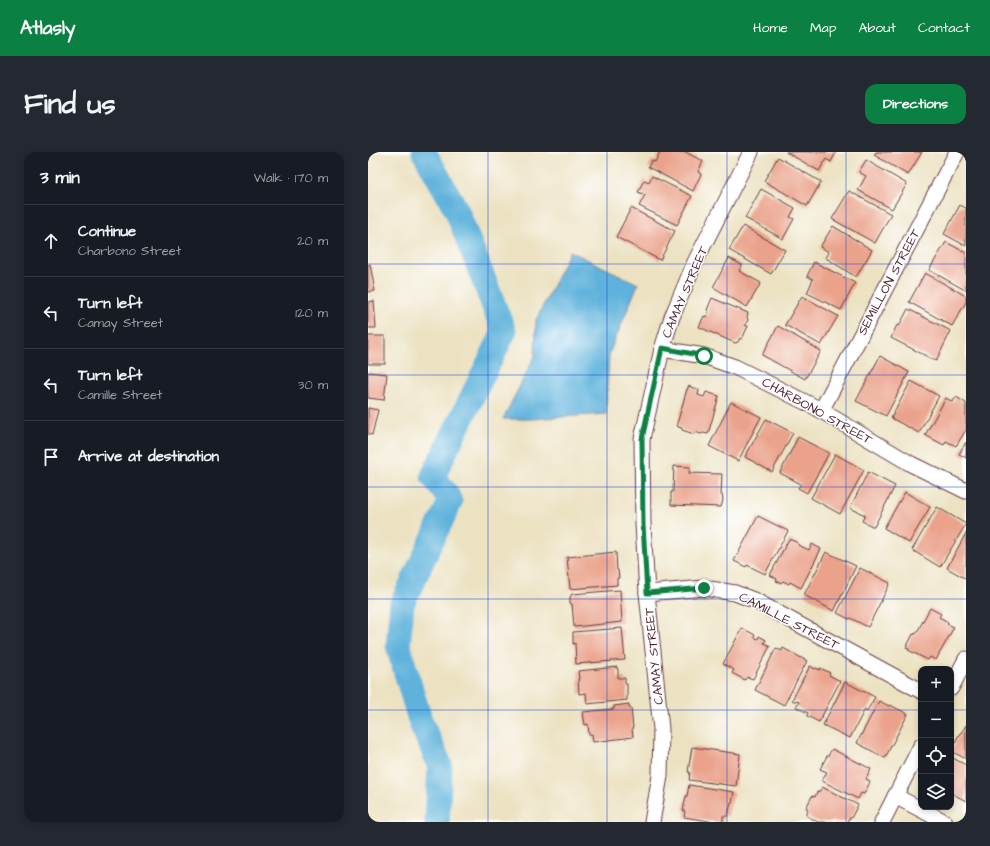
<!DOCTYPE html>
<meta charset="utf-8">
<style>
body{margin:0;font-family:"Architects Daughter",sans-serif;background:#242831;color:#f1f3f6}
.controls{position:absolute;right:12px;bottom:12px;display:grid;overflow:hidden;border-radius:8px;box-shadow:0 2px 6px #0003}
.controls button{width:36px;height:36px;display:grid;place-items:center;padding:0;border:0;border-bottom:1px solid #363941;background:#171b24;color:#f1f3f6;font:20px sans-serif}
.stop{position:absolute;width:12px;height:12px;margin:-9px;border:3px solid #0b8043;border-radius:50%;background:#fff}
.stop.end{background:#0b8043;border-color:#fff;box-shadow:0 1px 4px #0008}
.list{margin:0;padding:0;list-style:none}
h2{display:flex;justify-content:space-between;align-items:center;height:52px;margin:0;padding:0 16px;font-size:17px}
h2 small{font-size:13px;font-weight:400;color:#9ea1a6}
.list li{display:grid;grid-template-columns:26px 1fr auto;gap:12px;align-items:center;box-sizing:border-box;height:72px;padding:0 16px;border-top:1px solid #363941}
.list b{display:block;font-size:15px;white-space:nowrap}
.list p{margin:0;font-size:13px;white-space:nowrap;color:#9ea1a6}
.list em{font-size:13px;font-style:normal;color:#9ea1a6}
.icon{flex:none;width:22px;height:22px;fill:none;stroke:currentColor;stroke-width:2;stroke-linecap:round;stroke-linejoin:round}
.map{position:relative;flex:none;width:598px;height:670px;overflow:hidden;border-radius:12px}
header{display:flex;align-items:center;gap:24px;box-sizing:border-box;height:56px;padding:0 20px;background:#0b8043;color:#fff}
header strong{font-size:19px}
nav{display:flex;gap:22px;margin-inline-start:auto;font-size:14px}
.intro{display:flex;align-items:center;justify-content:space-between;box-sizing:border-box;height:96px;padding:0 24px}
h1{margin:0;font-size:28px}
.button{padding:10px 18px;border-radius:12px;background:#0b8043;color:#fff;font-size:14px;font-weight:700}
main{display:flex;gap:24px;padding:0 24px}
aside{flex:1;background:#171b24;border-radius:12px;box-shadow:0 2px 6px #0003}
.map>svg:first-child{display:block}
.water{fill:#5fb2db;stroke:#546883}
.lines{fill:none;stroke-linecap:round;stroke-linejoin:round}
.river{stroke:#5fb2db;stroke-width:25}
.building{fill:#eaa28a}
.minor-casing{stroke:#623c42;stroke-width:17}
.minor{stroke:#fff;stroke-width:15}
.route{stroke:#0b8043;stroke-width:5}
.grid{fill:none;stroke:#1d4ed8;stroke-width:1;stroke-opacity:0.55}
.labels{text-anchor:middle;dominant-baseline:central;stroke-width:3;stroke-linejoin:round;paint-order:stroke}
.street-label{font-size:13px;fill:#4a1f2b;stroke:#fff}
</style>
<header>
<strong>Atlasly</strong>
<nav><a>Home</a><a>Map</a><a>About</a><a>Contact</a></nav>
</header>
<div class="intro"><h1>Find us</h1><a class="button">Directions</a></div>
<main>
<aside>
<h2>3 min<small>Walk · 170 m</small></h2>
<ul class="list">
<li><svg class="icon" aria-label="ahead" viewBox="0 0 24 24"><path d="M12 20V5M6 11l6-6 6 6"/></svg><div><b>Continue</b><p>Charbono Street</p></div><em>20 m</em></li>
<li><svg class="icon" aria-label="left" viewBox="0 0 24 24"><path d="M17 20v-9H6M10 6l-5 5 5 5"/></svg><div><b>Turn left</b><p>Camay Street</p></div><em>120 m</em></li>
<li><svg class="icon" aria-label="left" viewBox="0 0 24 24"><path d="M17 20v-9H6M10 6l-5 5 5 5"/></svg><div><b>Turn left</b><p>Camille Street</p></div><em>30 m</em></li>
<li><svg class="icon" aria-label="arrive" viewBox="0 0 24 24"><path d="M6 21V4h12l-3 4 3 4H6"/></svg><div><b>Arrive at destination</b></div></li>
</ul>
</aside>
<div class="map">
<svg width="598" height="670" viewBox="0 0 598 670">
<rect width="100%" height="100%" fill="#fff"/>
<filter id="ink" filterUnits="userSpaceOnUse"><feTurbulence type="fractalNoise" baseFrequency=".025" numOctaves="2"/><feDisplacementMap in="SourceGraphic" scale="8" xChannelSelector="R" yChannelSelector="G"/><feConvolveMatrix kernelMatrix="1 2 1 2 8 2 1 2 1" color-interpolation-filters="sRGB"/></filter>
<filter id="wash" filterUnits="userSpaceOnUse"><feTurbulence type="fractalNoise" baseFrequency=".012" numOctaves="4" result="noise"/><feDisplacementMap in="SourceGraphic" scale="16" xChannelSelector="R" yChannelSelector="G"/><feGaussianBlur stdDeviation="0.9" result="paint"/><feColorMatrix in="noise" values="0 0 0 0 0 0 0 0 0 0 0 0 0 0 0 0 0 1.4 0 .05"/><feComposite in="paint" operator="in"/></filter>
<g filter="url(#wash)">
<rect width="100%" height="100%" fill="#ece2c2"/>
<polygon class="water" points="202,99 270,132 241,202 238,262 163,267 135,267 167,204 168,168"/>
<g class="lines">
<polyline class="river" points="56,0 89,59 136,180 65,324 79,343 82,350 34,452 30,494 53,571 72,613 69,670"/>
</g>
<g id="blocks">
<g class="building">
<polygon points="292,0 317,0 335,9 330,20 333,22 325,39 280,15 284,8 287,10"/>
<polygon points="418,0 468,0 463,10 458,7 451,19"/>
<polygon points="508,0 554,0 540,23 506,3"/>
<polygon points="410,5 453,30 439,54 396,29"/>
<polygon points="498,8 539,32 524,57 490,38 498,24 491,20"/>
<polygon points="284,24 324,44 309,73 271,54 277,43 270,40 276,28 281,30"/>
<polygon points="393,37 427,56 422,65 426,67 415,87 377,66"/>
<polygon points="481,39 523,62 507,91 464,67"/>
<polygon points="592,53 598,56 598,94 576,82"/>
<polygon points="263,56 307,79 292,108 248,85"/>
<polygon points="375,74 417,98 403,122 361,98"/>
<polygon points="465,74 504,98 488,125 458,106 461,100 452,95"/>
<polygon points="578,90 598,101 598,137 597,138 561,118"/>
<polygon points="361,106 374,113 371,119 393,131 379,155 345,135"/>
<polygon points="446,110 487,131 473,158 439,141 445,127 439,124"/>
<polygon points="2,112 7,139 0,140 0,113"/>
<polygon points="557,121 598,144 598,150 584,174 541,150"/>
<polygon points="434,144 470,164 453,193 417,173"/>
<polygon points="344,146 380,161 379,165 380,168 377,173 380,174 374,187 372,186 370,190 367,191 331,175 336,164 338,165 341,159 339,158"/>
<polygon points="6,149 8,176 0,176 0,150"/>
<polygon points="540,157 583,179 568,209 523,186 529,173 531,174"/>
<polygon points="410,174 453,199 437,227 394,203"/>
<rect x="0" y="184" width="17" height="28"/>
<polygon points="512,204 541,220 518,264 488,249"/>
<polygon points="0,220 19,222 16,248 0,246"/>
<polygon points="543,229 571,244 551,281 523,266"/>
<polygon points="320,234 331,238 330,243 336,245 338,240 351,244 340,282 335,281 333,282 327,280 326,282 314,278 314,276 310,275 309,272 319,237 320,237"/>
<polygon points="588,245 598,251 598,278 588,294 578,289 576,293 557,283 578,246 585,250"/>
<polygon points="363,250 393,265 370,309 341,294"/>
<polygon points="0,256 10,258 4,283 0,282"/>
<polygon points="398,267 425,281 404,320 377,305"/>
<polygon points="430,285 461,301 439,341 430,336 433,332 412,321"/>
<polygon points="598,290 598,306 591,302"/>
<polygon points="467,302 496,318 472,362 443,346"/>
<polygon points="306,314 322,315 321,321 354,322 353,343 354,343 355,347 354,352 353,355 303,353 303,340 305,340"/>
<polygon points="500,320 527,334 506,375 494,369 497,363 482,356"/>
<polygon points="537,340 562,355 541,391 516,376"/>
<polygon points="569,355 598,372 572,415 544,398"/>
<polygon points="390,364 420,379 397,422 379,413 378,415 366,409"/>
<polygon points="598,381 598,427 579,416"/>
<polygon points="421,387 428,390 431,392 430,393 441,398 444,392 453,397 433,436 422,430 421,432 415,429 413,431 408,429 409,427 402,423"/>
<polygon points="248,400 249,418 250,418 251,426 249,426 249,433 202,437 199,405"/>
<polygon points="458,400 488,414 466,459 436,443"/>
<polygon points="492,416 522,431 500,475 482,466 481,467 469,461"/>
<polygon points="252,438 254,470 206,475 204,452 202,451 202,445 204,442"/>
<polygon points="562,456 573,462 571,465 580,470 579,472 586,475 568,508 562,505 560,508 540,498 541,497 538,496 545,482 546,483 547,481 548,482"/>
<polygon points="254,476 257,508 208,512 207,491 205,492 205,480"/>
<polygon points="374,476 387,483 386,485 390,487 391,484 398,488 396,491 402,494 385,527 379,525 377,528 364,521 366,518 355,512"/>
<polygon points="408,496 414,499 415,496 439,509 416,553 387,538"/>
<polygon points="442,514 447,517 448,516 452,518 452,516 462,521 461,523 472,529 451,570 439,564 440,561 428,555 431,550 429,549 428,550 424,548"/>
<polygon points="249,515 249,517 250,517 250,526 257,526 257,532 259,532 259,548 219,552 218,541 211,542 210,527 211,527 210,519"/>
<polygon points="477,530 507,545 499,559 497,557 482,586 455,573"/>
<polygon points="511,549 521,554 522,553 540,562 517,606 489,591"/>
<polygon points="261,552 261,556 263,556 265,576 264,576 265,585 225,590 224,582 221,583 220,572 217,573 215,560 246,557 246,554"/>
<polygon points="598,573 598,607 583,599 587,593 586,592 592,581 593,581"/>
<polygon points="324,595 372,602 368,634 321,628 322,620 320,620"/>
<polygon points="464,597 503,617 498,627 502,630 496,642 493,641 490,647 454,629 459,620 452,617 459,604 460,604"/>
<polygon points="583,605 598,613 598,649 583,641"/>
<polygon points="321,633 366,640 364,651 363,650 360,664 355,664 355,670 347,670 316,665 317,659 315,659 318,644 319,644"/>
<polygon points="454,635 490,653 483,666 481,666 479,670 450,670 439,664 439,661 440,657 438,656 444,644 447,645 449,640 452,639"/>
</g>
</g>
</g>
<g filter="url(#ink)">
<use href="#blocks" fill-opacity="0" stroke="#623c42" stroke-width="1"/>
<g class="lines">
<defs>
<g id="minor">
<polyline points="294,197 336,204 367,215 447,255 543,312 598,339"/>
<polyline points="453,259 589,0"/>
<polyline points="279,441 336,436 367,441 388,449 553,539"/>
<polyline points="583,536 598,507"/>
<polyline points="527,644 577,670"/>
<polyline points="284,670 292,624 293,577 279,441 275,372 274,287 294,197 304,165 327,110 383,0"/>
<polyline points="514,670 553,594"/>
</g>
</defs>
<use href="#minor" class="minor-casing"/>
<use href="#minor" class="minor"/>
</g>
</g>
<g class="lines" filter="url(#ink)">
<polyline class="route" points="336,436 279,441 275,372 274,287 294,196 336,204"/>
</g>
<path class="grid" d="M120 0V670M239 0V670M359 0V670M478 0V670M0 112H598M0 223H598M0 335H598M0 447H598M0 558H553M583 558H598"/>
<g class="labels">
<g class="street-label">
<text transform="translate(521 130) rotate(-62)">SEMILLON STREET</text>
<text transform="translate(317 140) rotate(-67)">CAMAY STREET</text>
<text transform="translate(449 259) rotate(29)">CHARBONO STREET</text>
<text transform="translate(421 469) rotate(27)">CAMILLE STREET</text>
<text transform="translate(286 504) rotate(-96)">CAMAY STREET</text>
</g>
</g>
</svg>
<div class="controls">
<button>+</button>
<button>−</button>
<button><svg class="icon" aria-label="locate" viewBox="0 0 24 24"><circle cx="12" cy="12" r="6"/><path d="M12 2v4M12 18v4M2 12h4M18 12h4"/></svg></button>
<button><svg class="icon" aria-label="layers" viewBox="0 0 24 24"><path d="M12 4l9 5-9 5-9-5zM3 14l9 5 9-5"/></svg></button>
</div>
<div class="stop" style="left:336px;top:204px"></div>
<div class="stop end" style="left:336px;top:436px"></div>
</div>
</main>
